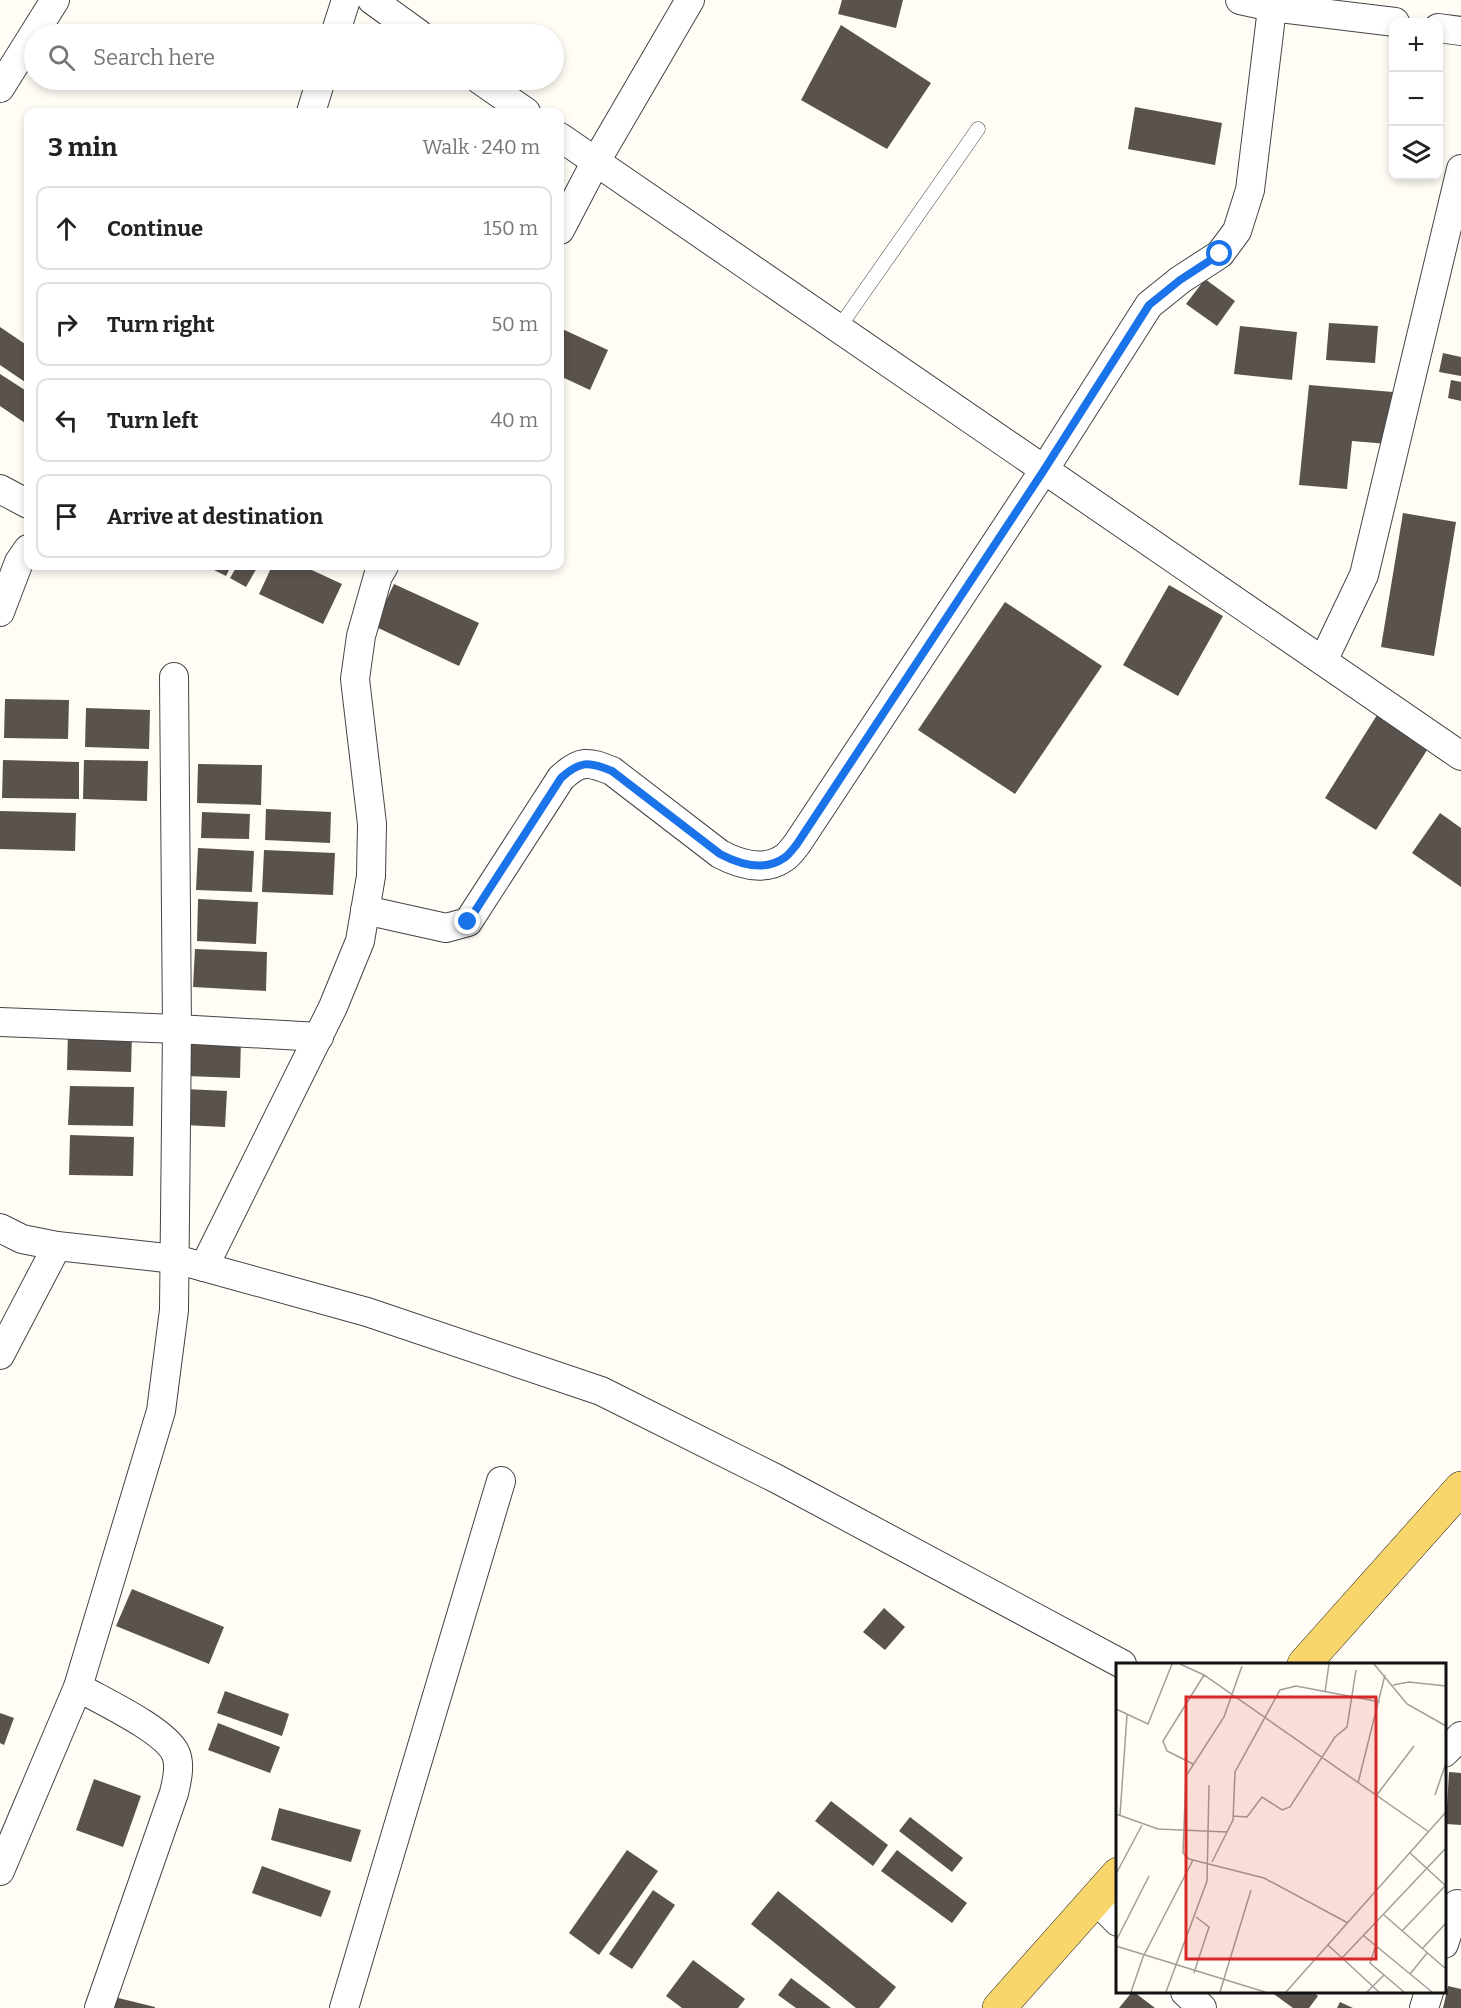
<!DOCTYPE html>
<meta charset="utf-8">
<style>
body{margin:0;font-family:Bitter,serif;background:#f2f2f2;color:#222}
.controls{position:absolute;right:18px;top:18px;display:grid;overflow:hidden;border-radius:12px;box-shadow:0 3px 9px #0003}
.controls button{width:54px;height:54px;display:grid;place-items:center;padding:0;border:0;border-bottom:2px solid #e0e0e0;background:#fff;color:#222;font:30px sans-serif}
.stop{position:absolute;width:18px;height:18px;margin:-14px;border:4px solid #1a73e8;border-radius:50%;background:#fff}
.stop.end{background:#1a73e8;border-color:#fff;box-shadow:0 2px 6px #0008}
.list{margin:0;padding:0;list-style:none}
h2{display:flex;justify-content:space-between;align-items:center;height:78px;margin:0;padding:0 24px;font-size:26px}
h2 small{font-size:20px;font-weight:400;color:#767676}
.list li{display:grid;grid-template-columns:39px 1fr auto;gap:18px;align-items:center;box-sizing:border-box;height:84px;margin:0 12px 12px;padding:0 12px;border:2px solid #e0e0e0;border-radius:12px}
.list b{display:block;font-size:22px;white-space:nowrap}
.list em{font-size:20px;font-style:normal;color:#767676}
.icon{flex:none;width:33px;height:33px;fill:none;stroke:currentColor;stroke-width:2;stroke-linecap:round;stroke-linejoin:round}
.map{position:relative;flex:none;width:1461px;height:2008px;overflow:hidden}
.search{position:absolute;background:#fff;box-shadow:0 3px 9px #0003;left:24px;top:24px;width:540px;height:66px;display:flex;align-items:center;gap:15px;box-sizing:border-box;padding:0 21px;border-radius:33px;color:#767676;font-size:22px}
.panel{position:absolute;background:#fff;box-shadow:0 3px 9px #0003;left:24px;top:108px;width:540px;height:462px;border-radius:12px}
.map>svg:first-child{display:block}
.building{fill:#5a524d}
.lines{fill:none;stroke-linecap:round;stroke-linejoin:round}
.lane-casing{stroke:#444;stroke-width:15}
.street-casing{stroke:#444;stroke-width:30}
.primary-casing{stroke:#222;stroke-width:34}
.lane{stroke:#fff;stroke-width:14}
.street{stroke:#fff;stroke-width:28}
.primary{stroke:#f9d66b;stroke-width:33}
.route{stroke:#1a73e8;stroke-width:8}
.inset-road{fill:none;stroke:#a09f9a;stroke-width:1.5}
.view{fill:#d62828;fill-opacity:0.15;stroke:#d62828;stroke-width:3}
.inset-edge{fill:none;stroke:#111;stroke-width:3}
</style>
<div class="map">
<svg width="1461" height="2008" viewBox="0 0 1461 2008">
<rect width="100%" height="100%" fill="#fffdf5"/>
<g class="building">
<polygon points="842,0 903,0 896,28 838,14"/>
<polygon points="841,25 931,83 887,149 801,100"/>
<polygon points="1135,107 1222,123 1215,165 1128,149"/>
<polygon points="1205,279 1235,301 1217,326 1186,304"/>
<polygon points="1329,323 1378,326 1375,363 1326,360"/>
<polygon points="1240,326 1297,332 1292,380 1234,374"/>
<polygon points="0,327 28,346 28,384 0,365"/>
<polygon points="560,328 608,350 590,390 560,376"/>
<polygon points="1443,353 1461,357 1461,376 1439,372"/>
<polygon points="0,374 28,392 28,425 0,406"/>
<polygon points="1451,380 1461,382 1461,401 1448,398"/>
<polygon points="1309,385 1393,392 1388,444 1352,441 1347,489 1299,485"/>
<polygon points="1403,513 1456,522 1434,656 1381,647"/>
<polygon points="206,566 231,566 226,576"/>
<polygon points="237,566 258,566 246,587 230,578"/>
<polygon points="272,566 303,566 342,584 323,624 259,594"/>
<polygon points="394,584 479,623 459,666 374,626"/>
<polygon points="1169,585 1223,616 1178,696 1123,665"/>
<polygon points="1005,602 1102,666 1015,794 918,730"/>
<polygon points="5,699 69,700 68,739 4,738"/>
<polygon points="86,708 150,710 149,749 85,747"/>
<polygon points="1377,715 1429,747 1376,830 1325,798"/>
<polygon points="3,760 79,762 79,799 2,798"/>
<polygon points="84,760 148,761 147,801 83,799"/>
<polygon points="198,764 262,765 261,805 197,803"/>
<polygon points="266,809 331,812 330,843 265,840"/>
<polygon points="0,811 76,813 75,851 0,849"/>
<polygon points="202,812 250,814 249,839 201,838"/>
<polygon points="1440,813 1461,828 1461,887 1412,853"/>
<polygon points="198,848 254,851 252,892 196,890"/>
<polygon points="264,850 335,853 333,895 262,892"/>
<polygon points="198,899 258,902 256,944 197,941"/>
<polygon points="195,949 267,952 266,991 193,987"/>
<polygon points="68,1031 132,1033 131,1072 67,1070"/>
<polygon points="188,1037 241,1039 240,1078 186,1076"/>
<polygon points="70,1086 134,1087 133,1126 68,1125"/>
<polygon points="185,1089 227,1091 225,1127 184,1125"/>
<polygon points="70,1135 134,1137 133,1176 69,1175"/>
<polygon points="132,1589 224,1627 209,1664 116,1626"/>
<polygon points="884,1608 905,1627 885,1650 863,1632"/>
<polygon points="225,1691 289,1714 282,1736 217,1713"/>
<polygon points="0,1713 14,1718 4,1745 0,1743"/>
<polygon points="218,1723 280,1747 270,1773 208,1750"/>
<polygon points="1449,1772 1461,1773 1461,1825 1446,1824"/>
<polygon points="94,1779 141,1796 123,1847 76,1830"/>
<polygon points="831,1801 888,1845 873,1866 815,1821"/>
<polygon points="279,1808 361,1830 351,1862 271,1840"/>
<polygon points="910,1817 963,1858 952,1872 899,1831"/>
<polygon points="627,1850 658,1871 599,1955 569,1933"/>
<polygon points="897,1850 967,1903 952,1923 881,1871"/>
<polygon points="262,1866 331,1891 321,1917 252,1893"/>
<polygon points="653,1890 675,1905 632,1969 609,1954"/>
<polygon points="778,1891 896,1987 879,2008 856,2008 751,1924"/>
<polygon points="693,1960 745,1999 738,2008 682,2008 666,1996"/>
<polygon points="791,1978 831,2008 796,2008 778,1995"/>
<polygon points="1448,1986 1461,1989 1461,2008 1443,2008"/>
<polygon points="1132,1992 1134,1992 1155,2008 1119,2008"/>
<polygon points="1271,1992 1313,1992 1318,1996 1309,2008 1293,2008"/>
<polygon points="106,1995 155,2007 155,2008 102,2008"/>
<polygon points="1340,2002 1353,2008 1337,2008"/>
</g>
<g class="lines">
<defs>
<polyline id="lane" points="838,329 978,129"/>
<g id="street">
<polyline points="372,0 419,34"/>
<polyline points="1240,0 1272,7 1395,22"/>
<polyline points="1438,28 1461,31"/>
<polyline points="335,34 346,0"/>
<polyline points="480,80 526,112"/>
<polyline points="0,88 55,0"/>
<polyline points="311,112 321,80"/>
<polyline points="560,137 1461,756"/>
<polyline points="560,230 595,163 690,0"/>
<polyline points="0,489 28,504"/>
<polyline points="0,612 19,562 28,549"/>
<polyline points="1323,661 1364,575 1461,169"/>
<path d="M365 910 446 928 468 922 561 778C580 760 588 761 612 771L720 854C739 864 764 872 784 858 789 855 793 849 797 844L1044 470 1149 305 1180 280 1220 254 1237 231 1250 190 1273 0"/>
<polyline points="0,1022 177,1029 319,1037"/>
<polyline points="0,1228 22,1239 57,1246 175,1259 204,1267 367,1312 601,1391 777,1479 1122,1664"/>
<polyline points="204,1267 333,1007 360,941 371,876 372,824 355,679 361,636 378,576 384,566"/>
<polyline points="0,1355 57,1246"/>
<path d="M78 1687C102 1701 163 1729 175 1752 181 1763 177 1781 174 1793L99 2008"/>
<polyline points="1444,1753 1461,1736"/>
<polyline points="0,1871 78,1687 161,1411 174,1310 177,1029 174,677"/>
<polyline points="1095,1899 1118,1922"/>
<polyline points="1444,1944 1457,1904"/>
<polyline points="1185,1992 1202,2008"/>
<polyline points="344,2008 501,1481"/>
<polyline points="1424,2008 1429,1992"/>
</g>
<g id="primary">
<polyline points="1304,1664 1461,1488"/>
<polyline points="999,2008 1118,1874"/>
</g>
</defs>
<use href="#lane" class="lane-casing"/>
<use href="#street" class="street-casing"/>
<use href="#primary" class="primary-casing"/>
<use href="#lane" class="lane"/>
<use href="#street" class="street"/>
<use href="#primary" class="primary"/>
</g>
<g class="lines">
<path class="route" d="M468 922 561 778C580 761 588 761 612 771L720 854C739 864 764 872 784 858 789 855 793 849 797 844L1044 470 1149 305 1180 280 1220 254"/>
</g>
<g transform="translate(1116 1663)">
<rect width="330" height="330" fill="#fffdf5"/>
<path class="inset-road" d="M64 1 88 12 313 169M258 1 291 41 330 63M126 3 108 54 70 113 67 190 73 196 148 215 232 260M277 22 293 19 330 23M209 29 213 1M0 46 32 61 56 1M77 101 51 88 47 78 88 12M242 120 269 12M319 132 330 100M260 133 298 83M0 151 42 166 111 169M4 152 11 52M117 153 131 154 146 134 166 147 174 144 219 74 231 64 240 7M294 190 330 223M96 199 117 157 119 109 164 27 180 23 264 39M0 211 26 162M268 252 330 306M286 268 330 222M248 273 316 329M0 278 33 213M212 282 263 329M260 282 254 300 288 329M0 283 149 329M306 286 330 260M226 295 330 185M78 310 93 264 80 254M294 311 311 290M15 329 27 294 77 197M50 329 91 218 93 122M104 329 135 227M170 329 330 149M251 329 268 312"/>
<path class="view" d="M70 34H260V296H70Z"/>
<rect width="330" height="330" class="inset-edge"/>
</g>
</svg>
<div class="controls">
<button>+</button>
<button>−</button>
<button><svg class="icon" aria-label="layers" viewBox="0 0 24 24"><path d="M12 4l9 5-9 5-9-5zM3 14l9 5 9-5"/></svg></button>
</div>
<div class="stop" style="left:1220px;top:254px"></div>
<div class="stop end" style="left:468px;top:922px"></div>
<div class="search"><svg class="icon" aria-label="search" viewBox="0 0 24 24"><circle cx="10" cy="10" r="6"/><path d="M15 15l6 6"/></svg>Search here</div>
<section class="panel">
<h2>3 min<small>Walk · 240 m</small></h2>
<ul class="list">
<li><svg class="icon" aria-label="ahead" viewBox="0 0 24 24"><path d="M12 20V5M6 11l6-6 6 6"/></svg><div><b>Continue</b></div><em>150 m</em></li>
<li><svg class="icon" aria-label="right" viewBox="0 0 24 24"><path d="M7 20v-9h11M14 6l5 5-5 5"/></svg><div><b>Turn right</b></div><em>50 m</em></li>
<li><svg class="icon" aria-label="left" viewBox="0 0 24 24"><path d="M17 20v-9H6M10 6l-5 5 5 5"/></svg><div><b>Turn left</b></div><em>40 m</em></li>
<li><svg class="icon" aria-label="arrive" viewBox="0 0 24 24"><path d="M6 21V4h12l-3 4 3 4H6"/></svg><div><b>Arrive at destination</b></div></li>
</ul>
</section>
</div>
